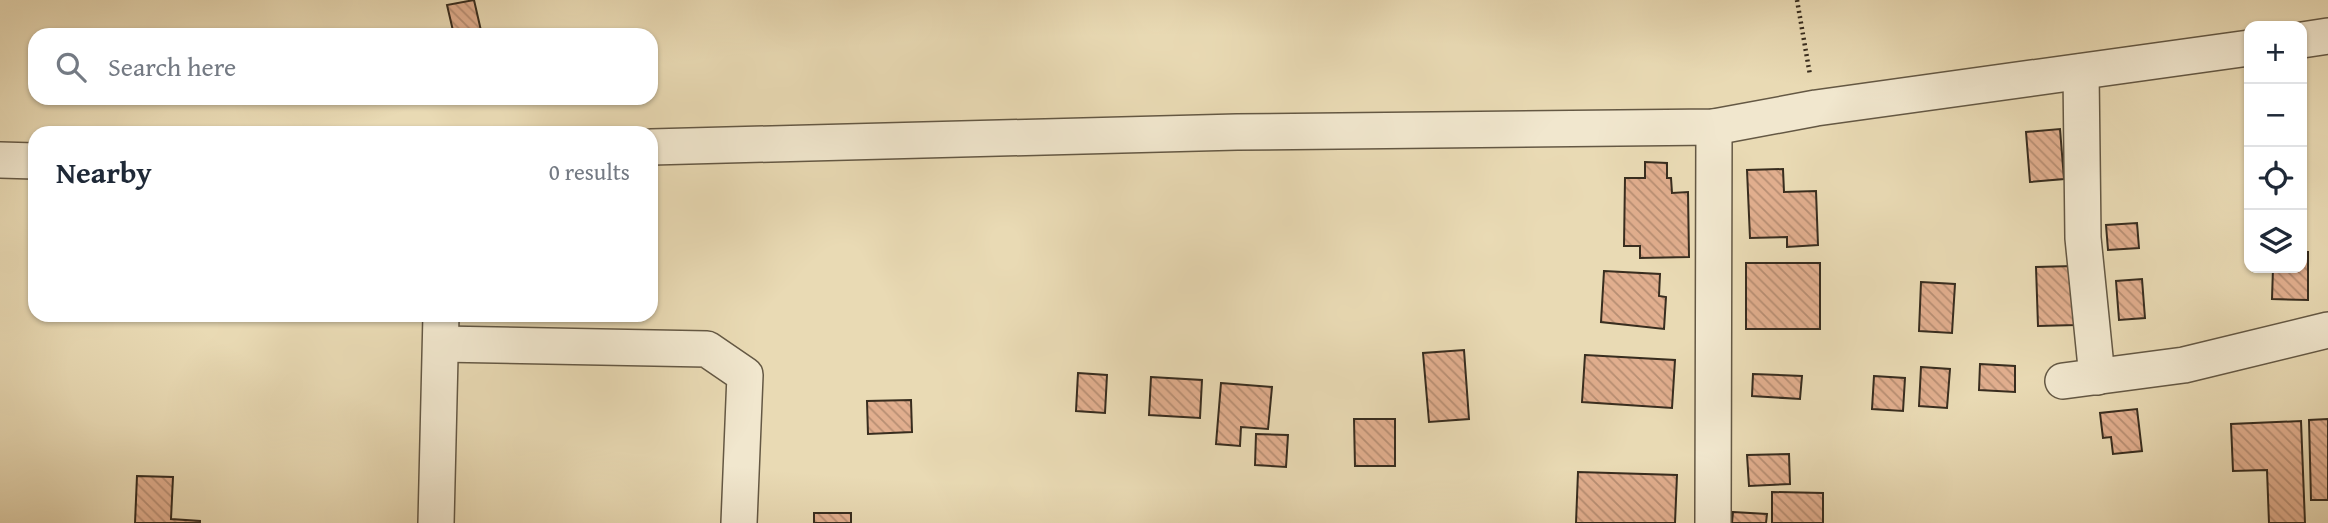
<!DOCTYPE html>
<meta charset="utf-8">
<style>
body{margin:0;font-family:"Gentium Book Plus",serif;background:#f2f2f3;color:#1f2937}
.controls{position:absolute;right:21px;top:21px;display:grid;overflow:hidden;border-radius:14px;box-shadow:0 2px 5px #0004}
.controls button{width:63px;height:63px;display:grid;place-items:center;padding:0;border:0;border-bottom:2px solid #e0e1e3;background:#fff;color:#1f2937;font:35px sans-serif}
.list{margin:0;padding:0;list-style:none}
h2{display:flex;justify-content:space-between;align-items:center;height:91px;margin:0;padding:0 28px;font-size:30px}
h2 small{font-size:23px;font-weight:400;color:#747a83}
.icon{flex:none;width:38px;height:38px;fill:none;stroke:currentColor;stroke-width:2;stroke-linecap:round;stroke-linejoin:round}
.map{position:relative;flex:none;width:2328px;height:523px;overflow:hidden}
.search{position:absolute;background:#fff;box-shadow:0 2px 5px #0004;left:28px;top:28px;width:630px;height:77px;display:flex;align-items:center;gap:18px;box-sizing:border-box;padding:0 24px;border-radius:21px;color:#747a83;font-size:26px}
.panel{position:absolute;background:#fff;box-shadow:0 2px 5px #0004;left:28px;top:126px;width:630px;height:196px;border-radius:21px}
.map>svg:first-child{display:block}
.building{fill:url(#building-back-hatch);stroke:#382d1f;stroke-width:2}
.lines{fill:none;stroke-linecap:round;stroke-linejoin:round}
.minor-casing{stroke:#645844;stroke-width:38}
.path{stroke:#382d1f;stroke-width:4.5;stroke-dasharray:2 3.5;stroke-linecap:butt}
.minor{stroke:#f1e7ce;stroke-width:35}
</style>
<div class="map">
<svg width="2328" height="523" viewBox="0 0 2328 523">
<defs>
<pattern id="building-back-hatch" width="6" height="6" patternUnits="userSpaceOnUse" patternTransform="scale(1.75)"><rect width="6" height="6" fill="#e1ae8e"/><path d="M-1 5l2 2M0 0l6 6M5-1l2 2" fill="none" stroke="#b78e73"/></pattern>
</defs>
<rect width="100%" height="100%" fill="#e9dab4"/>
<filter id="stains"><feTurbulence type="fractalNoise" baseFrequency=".00286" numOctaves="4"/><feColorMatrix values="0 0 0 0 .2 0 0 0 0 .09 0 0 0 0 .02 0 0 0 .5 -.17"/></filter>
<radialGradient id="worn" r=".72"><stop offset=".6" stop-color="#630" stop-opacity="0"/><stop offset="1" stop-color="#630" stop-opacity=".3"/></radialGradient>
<g class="building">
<polygon points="474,0 482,35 454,35 447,5"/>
<polygon points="2060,129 2064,179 2030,182 2026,132"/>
<polygon points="1645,162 1667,163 1667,178 1671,178 1672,193 1688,192 1689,257 1640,258 1640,246 1624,246 1625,178 1645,178"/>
<polygon points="1783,169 1784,192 1816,191 1818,245 1787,247 1787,237 1750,238 1747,170"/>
<polygon points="2137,223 2139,248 2108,250 2106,225"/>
<polygon points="2302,252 2308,252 2308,300 2272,299 2273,268 2302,268"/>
<rect x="1746" y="263" width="74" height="66"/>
<polygon points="2073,266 2076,325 2038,326 2036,267"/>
<polygon points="1604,271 1660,274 1659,296 1666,297 1664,329 1601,322"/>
<polygon points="2142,279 2145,318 2119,320 2116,281"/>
<polygon points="1921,282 1955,284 1952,333 1919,331"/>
<polygon points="1464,350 1469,419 1429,422 1423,353"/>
<polygon points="1585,355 1675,360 1672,408 1582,402"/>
<polygon points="1980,364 2015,366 2015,392 1979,390"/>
<polygon points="1921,367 1950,369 1947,408 1919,406"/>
<polygon points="1078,373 1107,375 1105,413 1076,411"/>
<polygon points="1753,374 1802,376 1800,399 1752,396"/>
<polygon points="1874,376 1905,378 1903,411 1872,409"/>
<polygon points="1151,377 1202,380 1200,418 1149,415"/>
<polygon points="1221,383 1272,387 1268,429 1241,427 1240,446 1216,444"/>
<polygon points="911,400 912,432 868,434 867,401"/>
<polygon points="2137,409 2142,451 2113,454 2111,437 2103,438 2100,413"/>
<polygon points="1354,419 1395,419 1395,466 1355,466"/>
<polygon points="2328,419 2328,500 2311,500 2309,420"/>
<polygon points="2301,421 2305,523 2269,523 2267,470 2233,471 2231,424"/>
<polygon points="1256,434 1288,435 1286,467 1255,465"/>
<polygon points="1789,454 1790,484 1749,486 1747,455"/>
<polygon points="1578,472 1677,475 1675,523 1576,523"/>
<polygon points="137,476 173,477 171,519 200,521 200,523 135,523"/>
<polygon points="1772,492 1823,493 1823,523 1772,523"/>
<polygon points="1733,512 1767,514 1766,523 1732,523"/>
<rect x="814" y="513" width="37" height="10"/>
</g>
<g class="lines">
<defs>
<g id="minor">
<polyline points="2302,40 2328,36"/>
<polyline points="2081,72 2083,238 2097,377"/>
<polyline points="651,147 1237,132 1714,127 1816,108 2249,48"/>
<polyline points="0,160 35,161"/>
<polyline points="441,344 707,349 745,375 739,523"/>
<polyline points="2063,381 2184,365 2328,330"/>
<polyline points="436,523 441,315"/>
<polyline points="1713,523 1714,127"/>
</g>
</defs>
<use href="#minor" class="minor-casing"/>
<polyline class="path" points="1797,0 1810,75"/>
<use href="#minor" class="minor"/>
</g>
<rect width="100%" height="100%" filter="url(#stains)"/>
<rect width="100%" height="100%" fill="url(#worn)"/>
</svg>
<div class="controls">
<button>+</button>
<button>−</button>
<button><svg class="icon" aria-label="locate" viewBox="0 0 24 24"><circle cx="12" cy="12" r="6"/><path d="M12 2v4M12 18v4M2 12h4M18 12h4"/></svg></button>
<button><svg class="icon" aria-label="layers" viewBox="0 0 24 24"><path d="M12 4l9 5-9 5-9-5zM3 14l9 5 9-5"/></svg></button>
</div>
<div class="search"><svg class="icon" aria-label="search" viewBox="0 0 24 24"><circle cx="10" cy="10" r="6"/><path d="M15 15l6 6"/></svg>Search here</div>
<section class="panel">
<h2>Nearby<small>0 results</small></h2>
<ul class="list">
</ul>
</section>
</div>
